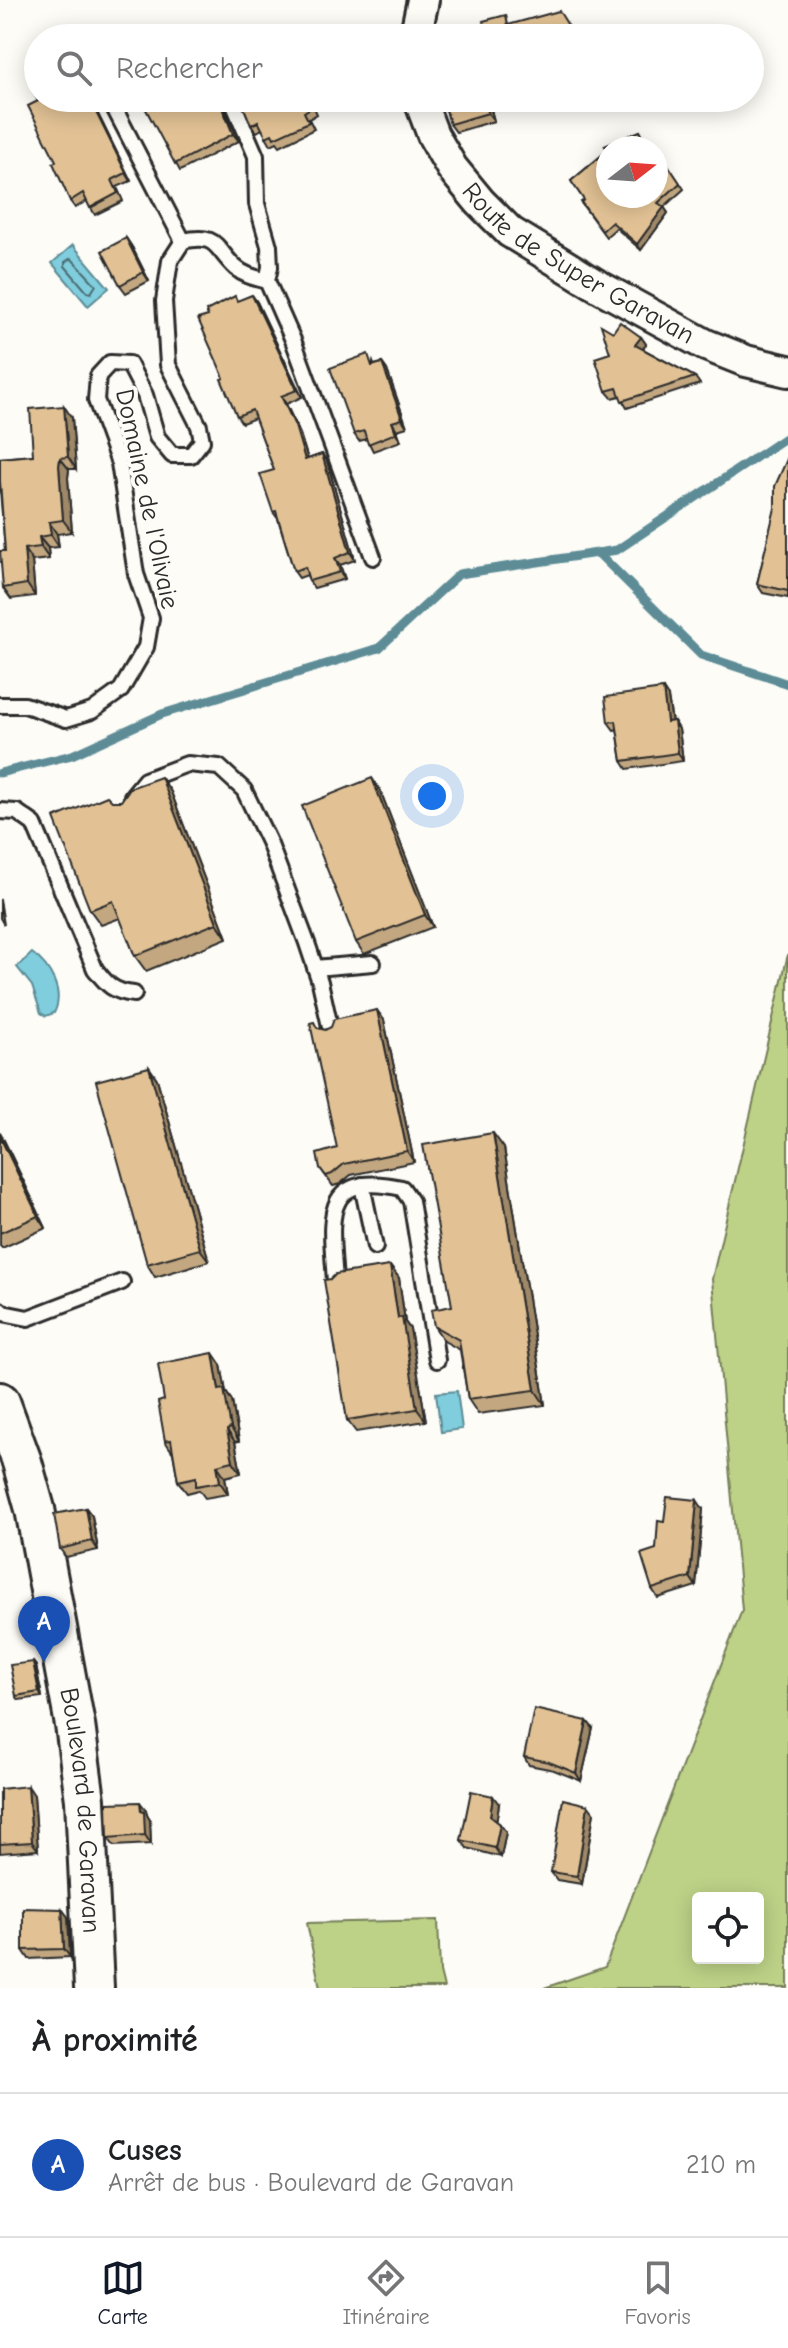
<!DOCTYPE html>
<html lang="fr">
<meta charset="utf-8">
<style>
body{margin:0;font-family:"Comic Neue",sans-serif;background:#f6f6f6;color:#202124}
.controls{position:absolute;right:24px;bottom:24px;display:grid;overflow:hidden;border-radius:8px;box-shadow:0 4px 20px #0003}
.controls button{width:72px;height:72px;display:grid;place-items:center;padding:0;border:0;border-bottom:2px solid #e0e0e0;background:#fff;color:#202124;font:40px sans-serif}
.compass{position:absolute;left:596px;top:136px;width:72px;height:72px;border-radius:50%;background:#fff;box-shadow:0 4px 20px #0003;rotate:73deg}
.you{position:absolute;left:432px;top:796px;width:28px;height:28px;margin:-20px;border:6px solid #fff;border-radius:50%;background:#1a73e8;box-shadow:0 0 0 12px #1a73e833}
.badge{display:grid;place-items:center;width:52px;height:52px;border-radius:50%;background:#111827;color:#fff;font-size:26px;font-weight:700}
.pin{position:absolute;translate:-50% -66px;filter:drop-shadow(0 2px 4px #0008)}
.pin::after{content:'';position:absolute;top:42px;width:28px;height:24px;background:inherit;clip-path:polygon(0 0,100% 0,50% 100%)}
.list{margin:0;padding:0;list-style:none}
h2{display:flex;justify-content:space-between;align-items:center;height:104px;margin:0;padding:0 32px;font-size:34px}
h2 small{font-size:26px;font-weight:400;color:#757577}
.list li{display:grid;grid-template-columns:52px 1fr auto;gap:24px;align-items:center;box-sizing:border-box;height:144px;padding:0 32px;border-top:2px solid #e0e0e0}
.list b{display:block;font-size:30px;white-space:nowrap}
.list p{margin:0;font-size:26px;white-space:nowrap;color:#757577}
.list em{font-size:26px;font-style:normal;color:#757577}
.icon{flex:none;width:44px;height:44px;fill:none;stroke:currentColor;stroke-width:2;stroke-linecap:round;stroke-linejoin:round}
.map{position:relative;flex:none;width:788px;height:1988px;overflow:hidden}
.search{position:absolute;background:#fff;box-shadow:0 4px 20px #0003;left:24px;right:24px;top:24px;height:88px;display:flex;align-items:center;gap:20px;box-sizing:border-box;padding:0 28px;border-radius:44px;color:#757577;font-size:30px}
.sheet{height:248px;background:#fff}
nav{display:flex;justify-content:space-around;align-items:center;box-sizing:border-box;height:112px;border-top:2px solid #e0e0e0;background:#fff;font-size:22px;color:#757577}
nav a{display:grid;justify-items:center;gap:4px}
nav .on{color:#111827}
.map>svg:first-child{display:block}
.green{fill:#bdd287;stroke:#747e59;stroke-width:2;fill-rule:evenodd}
.water{fill:#7fcddd;stroke:#5d8c96;stroke-width:2}
.lines{fill:none;stroke-linecap:round;stroke-linejoin:round}
.shore{stroke:#4d6c72;stroke-width:2}
.stream{stroke:#5d8c96;stroke-width:9}
.service-casing{stroke:#2b2b2b;stroke-width:20}
.minor-casing{stroke:#2b2b2b;stroke-width:36}
.tertiary-casing{stroke:#2b2b2b;stroke-width:44}
.service{stroke:#fdfcf7;stroke-width:14}
.minor{stroke:#fdfcf7;stroke-width:30}
.tertiary{stroke:#fdfcf7;stroke-width:38}
.wall{fill:#c2a780;stroke:#2b2b2b;stroke-width:2}
.shaded-wall{fill:#9e8868;stroke:#2b2b2b;stroke-width:2}
.building{fill:#e2c295;stroke:#2b2b2b;stroke-width:2}
.labels{text-anchor:middle;dominant-baseline:central;stroke-width:8;stroke-linejoin:round;paint-order:stroke}
.street-label{font-size:26px;fill:#2b2b2b;stroke:#fdfcf7}
</style>
<div class="map">
<svg width="788" height="1988" viewBox="0 0 788 1988">
<rect width="100%" height="100%" fill="#fdfcf7"/>
<filter id="ink" filterUnits="userSpaceOnUse"><feTurbulence type="fractalNoise" baseFrequency=".0125" numOctaves="2"/><feDisplacementMap in="SourceGraphic" scale="16" xChannelSelector="R" yChannelSelector="G"/><feConvolveMatrix kernelMatrix="1 2 1 2 8 2 1 2 1" color-interpolation-filters="sRGB"/></filter>
<g filter="url(#ink)">
<g class="green">
<path d="M788 954V1988H544L605 1967 742 1610 712 1279ZM698 1898H758V1958H698Z"/>
<polygon points="438,1920 440,1972 444,1988 320,1988 307,1923"/>
</g>
<g class="water">
<polygon points="73,245 109,288 88,306 52,263"/>
<path d="M32 953C50 966 65 992 54 1013L46 1016 41 1013 32 986 17 967Z"/>
<polygon points="457,1391 462,1429 441,1432 436,1393"/>
</g>
<g class="lines">
<polygon class="shore" points="71,258 96,285 91,293 87,292 65,266 65,262"/>
<g class="stream">
<polyline points="598,553 701,655 788,684"/>
<polyline points="0,773 72,755 162,714 379,648 459,574 617,550 788,436"/>
</g>
<defs>
<g id="service">
<polyline points="109,98 183,241"/>
<polyline points="231,98 256,156 257,204 269,246 270,267 267,281"/>
<path d="M0 705H25L66 719 92 711 121 690 146 647 151 618 136 574 119 463 96 400 98 376 110 363 129 364 145 395 157 437 172 455H191L202 441 199 426 168 365 164 301 170 261 183 241C219 233 214 248 236 268 245 276 256 278 267 281L293 340 373 557"/>
<polyline points="132,796 145,780 187,764 219,767 244,790 269,842 307,943 320,982 331,1031"/>
<path d="M0 811 17 812 34 824 95 969C107 985 114 992 134 994"/>
<polyline points="315,968 373,963"/>
<polyline points="362,1185 375,1247"/>
<path d="M335 1283C332 1225 317 1169 402 1188L411 1201 437 1360"/>
<polyline points="0,1310 3,1313 28,1318 122,1282"/>
</g>
<g id="minor">
<polyline points="415,38 423,0"/>
<path id="s1" d="M419 98 433 135 452 168 480 202 510 232 600 287 706 345 746 361 788 371"/>
</g>
<g id="tertiary">
<path id="s2" d="M0 1402 22 1462 35 1509 75 1725 85 1800 94 1988"/>
</g>
</defs>
<use href="#service" class="service-casing"/>
<use href="#minor" class="minor-casing"/>
<use href="#tertiary" class="tertiary-casing"/>
<use href="#service" class="service"/>
<use href="#minor" class="minor"/>
<use href="#tertiary" class="tertiary"/>
</g>
<g class="wall">
<polygon points="90,98 131,181 117,187 123,201 95,215 87,201 75,208 70,201"/>
<polygon points="140,98 216,98 225,110 239,141 180,171"/>
<polygon points="310,98 317,114 309,119 314,129 280,146 277,142 271,145 262,129 257,132 251,125"/>
<polygon points="443,98 489,98 488,98 494,121 456,132 450,124"/>
<polygon points="640,131 650,148 608,148 608,196 656,196 656,151 658,150 684,189 664,207 668,213 641,250 616,228 606,237 581,203 584,200 571,181 608,150 605,146"/>
<polygon points="126,238 132,247 149,281 126,293 120,285"/>
<polygon points="252,295 257,302 302,397 286,404 300,434 308,459 322,454 327,461 355,560 340,565 345,579 314,588 309,581 307,575 299,578 294,571 278,519 273,512 274,470 255,418 242,423 237,416 224,378 238,301"/>
<polygon points="613,332 641,337 646,344 643,349 695,377 700,384 627,408 620,396 612,398 606,391"/>
<polygon points="373,362 374,365 382,363 387,370 407,427 397,430 401,441 373,451 367,439 359,441 354,434"/>
<polygon points="72,418 76,469 69,469 68,478 72,532 57,534 59,547 48,548 49,559 32,561 35,596 11,599 3,588 5,551 0,490 0,458 33,455"/>
<polygon points="788,457 788,598 763,593 757,584"/>
<polygon points="668,697 672,722 674,721 679,729 683,761 627,769 622,761 617,729 614,730 608,722"/>
<polygon points="161,777 171,792 227,938 146,971 135,956 120,918 101,925 90,910 112,801 121,801"/>
<polygon points="380,790 433,927 364,954 356,942"/>
<polygon points="384,1020 414,1162 351,1175 340,1184 333,1186 320,1168 337,1148 318,1028 325,1030"/>
<polygon points="149,1067 157,1079 209,1261 155,1277 147,1264"/>
<polygon points="0,1132 46,1228 2,1248 0,1246"/>
<polygon points="504,1148 545,1405 478,1414 468,1399 460,1350 444,1341 434,1326 452,1306"/>
<polygon points="390,1266 399,1278 405,1322 410,1329 426,1421 356,1432 347,1420 331,1279"/>
<polygon points="221,1365 226,1392 232,1401 239,1441 235,1442 241,1473 225,1477 228,1494 205,1498 199,1490 187,1493 178,1481 173,1453 165,1441 164,1400"/>
<polygon points="86,1508 92,1516 98,1550 66,1557 60,1549"/>
<polygon points="703,1509 696,1586 658,1598 652,1589 656,1549 664,1521"/>
<polygon points="33,1662 36,1666 42,1697 19,1700 16,1696"/>
<polygon points="593,1728 581,1781 554,1770 529,1765 524,1757"/>
<polygon points="0,1789 34,1795 38,1850 0,1853"/>
<polygon points="499,1804 496,1821 506,1832 501,1857 467,1848 461,1840"/>
<polygon points="146,1810 147,1815 150,1820 151,1844 114,1846 108,1838"/>
<polygon points="594,1813 582,1884 557,1880 551,1872"/>
<polygon points="62,1909 68,1917 70,1957 29,1959 23,1950"/>
</g>
<g class="shaded-wall">
<polygon points="89,98 90,98 131,181 126,173"/>
<polygon points="484,98 488,98 494,121 488,113"/>
<polygon points="220,102 225,110 239,141 233,134"/>
<polygon points="664,207 668,213 641,250 637,244"/>
<polygon points="126,238 132,247 149,281 143,272"/>
<polygon points="252,295 257,302 302,397 297,390"/>
<polygon points="641,337 646,344 641,352 635,345"/>
<polygon points="382,363 387,370 407,427 402,419"/>
<polygon points="281,396 286,404 300,434 310,467 305,460"/>
<polygon points="64,406 72,418 76,469 68,457"/>
<polygon points="392,422 397,430 401,441 396,433"/>
<polygon points="322,454 327,461 355,560 350,552"/>
<polygon points="60,458 69,469 68,478 72,532 63,520 59,466"/>
<polygon points="49,522 57,534 59,547 51,535"/>
<polygon points="39,537 48,548 49,559 41,547"/>
<polygon points="24,549 32,561 35,596 27,584"/>
<polygon points="335,558 340,565 345,579 340,572"/>
<polygon points="663,689 668,697 673,730 667,722"/>
<polygon points="674,721 679,729 683,761 678,753"/>
<polygon points="161,777 171,792 227,938 217,923"/>
<polygon points="372,778 380,790 433,927 425,915"/>
<polygon points="0,899 4,925 0,918"/>
<polygon points="377,1010 384,1020 414,1162 407,1151"/>
<polygon points="149,1067 157,1079 209,1261 200,1249"/>
<polygon points="0,1132 46,1228 38,1216 0,1137"/>
<polygon points="493,1133 504,1148 545,1405 535,1390"/>
<polygon points="390,1266 399,1278 405,1322 410,1329 426,1421 417,1409 398,1318"/>
<polygon points="213,1353 221,1365 226,1392 232,1401 239,1441 231,1428 219,1390"/>
<polygon points="227,1430 235,1442 241,1473 233,1461"/>
<polygon points="217,1465 225,1477 228,1494 220,1482"/>
<polygon points="697,1500 703,1509 696,1586 690,1577"/>
<polygon points="86,1508 92,1516 98,1550 92,1541"/>
<polygon points="33,1662 36,1666 42,1697 39,1692"/>
<polygon points="587,1721 593,1728 581,1781 576,1773"/>
<polygon points="28,1786 34,1795 38,1850 32,1842"/>
<polygon points="493,1796 499,1804 496,1824 490,1816"/>
<polygon points="140,1802 146,1810 147,1815 150,1820 151,1844 145,1835"/>
<polygon points="588,1805 594,1813 582,1884 577,1876"/>
<polygon points="500,1824 506,1832 501,1857 495,1848"/>
<polygon points="62,1909 68,1917 70,1957 64,1949"/>
</g>
<g class="building">
<polygon points="559,11 576,38 488,38 483,21 506,15 508,25"/>
<polygon points="38,83 38,98 89,98 126,173 112,180 118,193 90,208 83,193 70,201 53,163 56,161 28,106 38,101 31,87"/>
<polygon points="140,98 215,98 218,103 220,102 233,134 175,164"/>
<polygon points="240,98 308,98 312,107 304,112 309,122 274,138 272,134 266,137 258,121 251,125"/>
<polygon points="443,98 484,98 488,113 450,124"/>
<polygon points="640,131 649,148 608,148 608,196 656,196 656,151 658,150 680,183 658,203 664,207 637,244 612,222 602,231 581,202 584,200 571,181 608,150 605,146"/>
<polygon points="126,238 143,272 120,285 102,251"/>
<polygon points="252,295 297,390 281,396 295,426 305,460 322,454 350,552 335,558 340,572 309,581 305,567 294,571 276,511 273,512 260,474 274,470 252,410 237,416 221,379 224,378 198,319 208,316 206,311 235,296 237,301"/>
<polygon points="620,322 641,337 635,345 695,377 622,401 617,388 606,391 595,358 610,353 601,325 613,332"/>
<polygon points="368,354 372,366 382,363 402,419 392,422 396,433 368,444 364,431 354,434 330,368"/>
<polygon points="64,406 68,457 60,458 59,466 63,520 49,522 51,535 39,537 41,547 24,549 27,584 3,588 0,551 5,551 0,481 0,458 33,455 30,409"/>
<polygon points="788,457 788,591 757,584 775,508 775,486"/>
<polygon points="663,689 667,722 674,721 678,753 622,761 616,721 608,722 605,697"/>
<polygon points="161,777 217,923 135,956 113,901 90,910 54,818 107,796 112,801 121,801 130,788"/>
<polygon points="372,778 425,915 356,942 302,806"/>
<polygon points="377,1010 407,1151 344,1164 332,1174 326,1176 320,1168 317,1154 337,1148 310,1023 314,1022 317,1028 325,1030 331,1027 334,1019"/>
<polygon points="149,1067 200,1249 147,1264 96,1081"/>
<polygon points="493,1133 535,1390 468,1399 459,1340 434,1326 431,1310 452,1306 423,1145"/>
<polygon points="0,1137 38,1216 0,1233"/>
<polygon points="390,1266 398,1318 402,1317 417,1409 347,1420 324,1280 331,1279 336,1274"/>
<polygon points="213,1353 219,1390 224,1389 231,1428 227,1430 233,1461 217,1465 220,1482 196,1486 196,1477 178,1481 171,1440 165,1441 158,1402 164,1400 158,1364"/>
<polygon points="667,1497 697,1500 690,1577 652,1589 641,1554 656,1549 658,1520 664,1521"/>
<polygon points="86,1508 92,1541 60,1549 54,1514"/>
<polygon points="33,1662 39,1692 16,1696 10,1665"/>
<polygon points="534,1709 587,1721 576,1773 549,1762 524,1757"/>
<polygon points="28,1786 32,1842 0,1844 0,1789"/>
<polygon points="471,1791 493,1796 490,1816 500,1824 495,1848 461,1840"/>
<polygon points="563,1799 588,1805 577,1876 551,1872"/>
<polygon points="140,1802 141,1811 144,1812 145,1835 108,1838 107,1803"/>
<polygon points="23,1908 62,1909 64,1949 23,1950"/>
</g>
</g>
<g class="labels">
<g class="street-label">
<text stroke="none"><textPath href="#s1" startOffset="238">Route de Super Garavan</textPath></text>
<text transform="translate(147 499) rotate(78)">Domaine de l'Olivaie</text>
<text stroke="none"><textPath href="#s2" startOffset="418">Boulevard de Garavan</textPath></text>
</g>
</g>
</svg>
<div class="controls">
<button><svg class="icon" aria-label="locate" viewBox="0 0 24 24"><circle cx="12" cy="12" r="6"/><path d="M12 2v4M12 18v4M2 12h4M18 12h4"/></svg></button>
</div>
<svg class="compass" viewBox="-18 -18 36 36"><path d="M0-13l5 13h-10z" fill="#e53935"/><path d="M0 13l5-13h-10z" fill="#757577"/></svg>
<div class="you"></div>
<div class="pin badge" style="left:44px;top:1662px;background:#1a4fb4">A</div>
<div class="search"><svg class="icon" aria-label="search" viewBox="0 0 24 24"><circle cx="10" cy="10" r="6"/><path d="M15 15l6 6"/></svg>Rechercher</div>
</div>
<section class="sheet">
<h2>À proximité<small></small></h2>
<ul class="list">
<li><span class="badge" style="background:#1a4fb4">A</span><div><b>Cuses</b><p>Arrêt de bus · Boulevard de Garavan</p></div><em>210 m</em></li>
</ul>
</section>
<nav>
<a class="on"><svg class="icon" aria-label="map" viewBox="0 0 24 24"><path d="M3 6l6-2 6 2 6-2v14l-6 2-6-2-6 2zM9 4v14M15 6v14"/></svg>Carte</a>
<a><svg class="icon" aria-label="directions" viewBox="0 0 24 24"><path d="M12 3l9 9-9 9-9-9zM9 14v-3h6M13 9l2 2-2 2"/></svg>Itinéraire</a>
<a><svg class="icon" aria-label="saved" viewBox="0 0 24 24"><path d="M7 4h10v16l-5-4-5 4z"/></svg>Favoris</a>
</nav>
